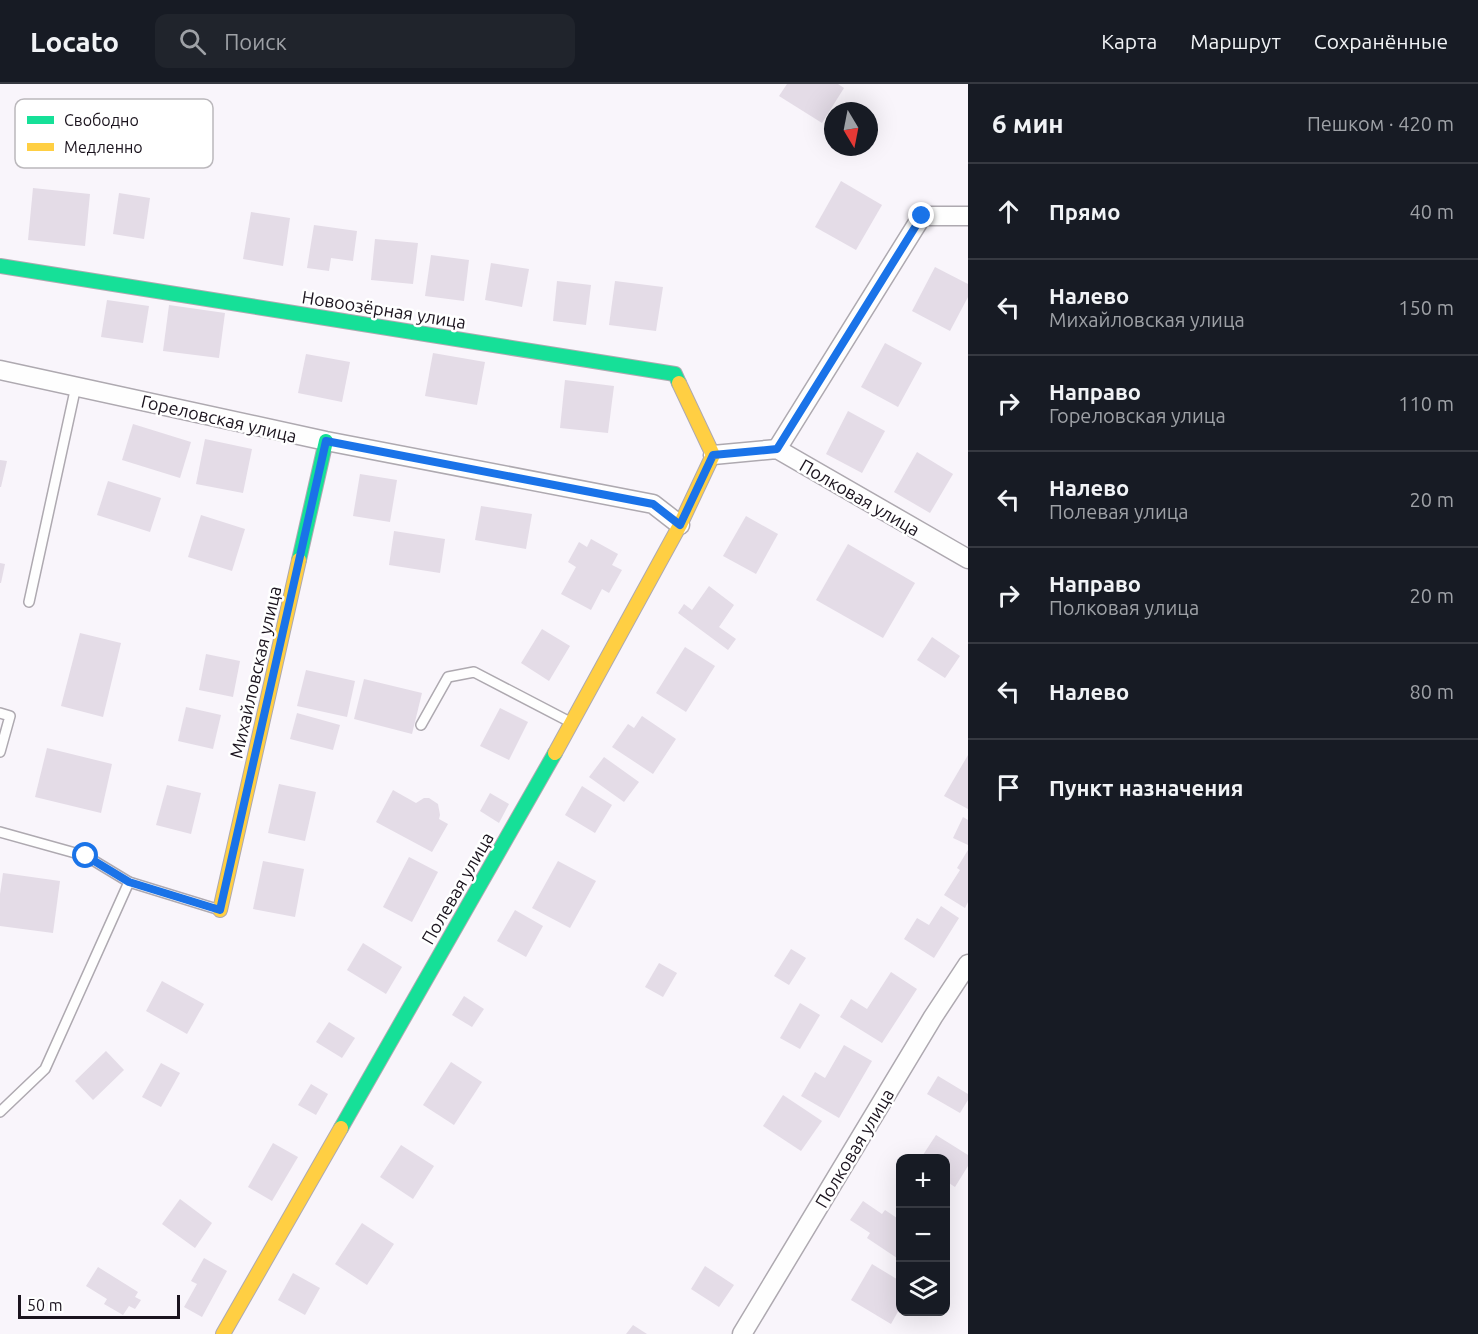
<!DOCTYPE html>
<html lang="ru">
<meta charset="utf-8">
<style>
body{margin:0;font-family:Ubuntu,sans-serif;background:#20242c;color:#f1f3f6}
.controls{position:absolute;right:18px;bottom:18px;display:grid;overflow:hidden;border-radius:12px;box-shadow:0 6px 24px #0002}
.controls button{width:54px;height:54px;display:grid;place-items:center;padding:0;border:0;border-bottom:2px solid #363941;background:#171b24;color:#f1f3f6;font:30px sans-serif}
.compass{position:absolute;left:824px;top:18px;width:54px;height:54px;border-radius:50%;background:#171b24;box-shadow:0 6px 24px #0002;rotate:170deg}
.scale{position:absolute;left:18px;bottom:15px;width:162px;box-sizing:border-box;padding-left:6px;border:3px solid #1b141e;border-top:0;font-size:16px;line-height:21px;white-space:nowrap;color:#1b141e;-webkit-text-stroke:4px #fff;paint-order:stroke}
.stop{position:absolute;width:18px;height:18px;margin:-14px;border:4px solid #1a73e8;border-radius:50%;background:#fff}
.stop.end{background:#1a73e8;border-color:#fff;box-shadow:0 2px 6px #0008}
.list{margin:0;padding:0;list-style:none}
h2{display:flex;justify-content:space-between;align-items:center;height:78px;margin:0;padding:0 24px;font-size:26px}
h2 small{font-size:20px;font-weight:400;color:#9ea1a6}
.list li{display:grid;grid-template-columns:39px 1fr auto;gap:18px;align-items:center;box-sizing:border-box;height:96px;padding:0 24px;border-top:2px solid #363941}
.list b{display:block;font-size:22px;white-space:nowrap}
.list p{margin:0;font-size:20px;white-space:nowrap;color:#9ea1a6}
.list em{font-size:20px;font-style:normal;color:#9ea1a6}
.icon{flex:none;width:33px;height:33px;fill:none;stroke:currentColor;stroke-width:2;stroke-linecap:round;stroke-linejoin:round}
.map{position:relative;flex:none;width:968px;height:1250px;overflow:hidden}
header{display:flex;align-items:center;gap:36px;box-sizing:border-box;height:84px;padding:0 30px;background:#171b24;border-bottom:2px solid #363941}
header strong{font-size:28px}
nav{display:flex;gap:33px;margin-inline-start:auto;font-size:21px}
.search{width:420px;height:54px;background:#20242c;display:flex;align-items:center;gap:15px;box-sizing:border-box;padding:0 21px;border-radius:12px;color:#9ea1a6;font-size:22px}
main{display:flex}
aside{flex:1;background:#171b24}
.map>svg:first-child{display:block}
.building{fill:#e4dce7}
.lines{fill:none;stroke-linecap:round;stroke-linejoin:round}
.lane-casing{stroke:#aea9b0;stroke-width:12}
.street-casing{stroke:#aea9b0;stroke-width:21}
.fast-casing{stroke:#aea9b0;stroke-width:16}
.slow-casing{stroke:#aea9b0;stroke-width:16}
.lane{stroke:#fefefe;stroke-width:9}
.street{stroke:#fefefe;stroke-width:18}
.fast{stroke:#16e098;stroke-width:14}
.slow{stroke:#ffcf43;stroke-width:14}
.route{stroke:#1a73e8;stroke-width:8}
.labels{text-anchor:middle;dominant-baseline:central;stroke-width:5;stroke-linejoin:round;paint-order:stroke}
.street-label{font-size:18px;fill:#1b141e;stroke:#fff}
.key{fill:#fff;stroke:#bbb8bc;stroke-width:1.5}
.key-label{font-size:16px;fill:#1b141e}
</style>
<header>
<strong>Locato</strong>
<div class="search"><svg class="icon" aria-label="search" viewBox="0 0 24 24"><circle cx="10" cy="10" r="6"/><path d="M15 15l6 6"/></svg>Поиск</div>
<nav><a>Карта</a><a>Маршрут</a><a>Сохранённые</a></nav>
</header>
<main>
<div class="map">
<svg width="968" height="1250" viewBox="0 0 968 1250">
<rect width="100%" height="100%" fill="#f9f5fb"/>
<g class="building">
<polygon points="787,0 838,0 844,4 822,39 779,12"/>
<polygon points="841,97 882,121 856,166 815,143"/>
<polygon points="33,104 90,110 85,162 28,156"/>
<polygon points="119,109 150,114 144,155 113,150"/>
<polygon points="251,128 290,134 283,182 243,175"/>
<polygon points="314,141 357,147 353,177 331,174 329,187 307,184"/>
<polygon points="375,155 418,159 413,200 371,196"/>
<polygon points="431,171 469,176 464,217 425,212"/>
<polygon points="491,179 529,185 522,223 485,216"/>
<polygon points="935,183 968,200 968,213 950,247 912,227"/>
<polygon points="557,197 591,201 586,241 553,237"/>
<polygon points="615,197 663,203 656,247 609,241"/>
<polygon points="107,216 149,222 143,259 101,253"/>
<polygon points="169,221 225,229 219,274 163,267"/>
<polygon points="885,259 922,279 898,323 861,303"/>
<polygon points="433,269 485,278 477,321 425,312"/>
<polygon points="306,270 350,278 342,318 298,309"/>
<polygon points="565,296 614,302 608,349 560,344"/>
<polygon points="848,327 885,347 862,389 826,370"/>
<polygon points="133,340 191,358 180,394 122,376"/>
<polygon points="205,355 252,365 243,409 196,400"/>
<polygon points="917,368 953,390 930,429 894,408"/>
<polygon points="0,376 7,377 1,403 0,403"/>
<polygon points="360,390 397,396 390,438 353,432"/>
<polygon points="108,397 161,414 150,448 97,431"/>
<polygon points="481,422 532,430 526,465 475,456"/>
<polygon points="201,431 245,445 232,487 188,473"/>
<polygon points="746,432 778,450 756,490 723,472"/>
<polygon points="394,447 445,455 440,489 389,481"/>
<polygon points="591,455 618,470 612,481 622,486 609,509 602,505 591,526 561,510 576,483 568,478 579,458 587,463"/>
<polygon points="848,460 915,499 883,554 816,516"/>
<polygon points="0,479 5,480 1,499 0,499"/>
<polygon points="709,502 734,521 719,543 736,555 728,566 678,529 684,520 692,526"/>
<polygon points="542,545 570,562 549,597 521,579"/>
<polygon points="80,549 121,559 103,633 61,622"/>
<polygon points="932,553 960,572 945,594 917,576"/>
<polygon points="685,563 715,582 686,628 656,609"/>
<polygon points="206,570 240,577 233,613 199,606"/>
<polygon points="306,586 355,597 347,633 297,622"/>
<polygon points="364,595 422,609 412,650 354,635"/>
<polygon points="186,623 221,631 213,665 178,657"/>
<polygon points="500,624 528,638 509,676 480,662"/>
<polygon points="297,629 340,641 333,666 290,655"/>
<polygon points="642,632 676,655 653,690 612,663 628,640 634,644"/>
<polygon points="47,664 112,680 101,729 35,713"/>
<polygon points="968,671 968,725 944,712"/>
<polygon points="604,673 639,698 624,718 589,693"/>
<polygon points="279,700 316,708 305,757 268,749"/>
<polygon points="167,701 201,709 191,750 156,741"/>
<polygon points="582,702 612,721 595,749 565,731"/>
<polygon points="393,706 416,719 424,714 429,714 438,720 440,731 439,735 448,740 432,768 376,738"/>
<polygon points="490,709 509,720 499,739 480,727"/>
<polygon points="963,733 968,736 968,761 953,754"/>
<polygon points="968,766 968,818 965,824 944,811 960,786 957,784"/>
<polygon points="409,773 438,788 412,838 383,823"/>
<polygon points="263,777 304,785 295,833 253,825"/>
<polygon points="558,777 596,797 570,844 532,824"/>
<polygon points="3,789 60,797 53,849 0,842 0,810"/>
<polygon points="941,822 959,834 934,874 904,855 917,834 929,841"/>
<polygon points="515,826 543,842 526,873 497,857"/>
<polygon points="363,859 402,883 386,910 347,886"/>
<polygon points="791,865 806,874 789,901 774,892"/>
<polygon points="659,879 677,889 663,913 645,903"/>
<polygon points="891,888 917,905 882,959 840,933 851,915 867,925"/>
<polygon points="162,897 204,920 187,950 146,927"/>
<polygon points="464,912 484,925 472,943 452,931"/>
<polygon points="800,919 820,931 800,965 780,954"/>
<polygon points="329,938 355,954 342,974 316,958"/>
<polygon points="844,961 872,977 839,1034 801,1012 815,988 825,994"/>
<polygon points="106,967 124,986 93,1016 75,997"/>
<polygon points="451,978 482,998 454,1041 423,1021"/>
<polygon points="161,979 180,989 161,1023 142,1013"/>
<polygon points="938,992 968,1010 968,1016 960,1029 927,1010"/>
<polygon points="311,1000 328,1010 316,1031 298,1021"/>
<polygon points="783,1011 822,1037 801,1067 763,1042"/>
<polygon points="936,1051 968,1071 968,1082 955,1103 946,1097 946,1074 921,1074"/>
<polygon points="273,1059 298,1073 272,1117 248,1103"/>
<polygon points="401,1061 434,1082 413,1115 380,1093"/>
<polygon points="180,1115 212,1139 195,1164 162,1140"/>
<polygon points="863,1117 882,1130 885,1126 900,1136 900,1176 867,1154 870,1149 850,1136"/>
<polygon points="362,1139 394,1160 367,1201 335,1180"/>
<polygon points="204,1174 227,1187 202,1233 184,1223 197,1200 191,1197"/>
<polygon points="872,1180 900,1197 900,1224 891,1240 851,1216"/>
<polygon points="705,1182 734,1201 719,1223 691,1205"/>
<polygon points="98,1183 138,1208 135,1213 141,1216 135,1225 129,1222 123,1231 104,1220 107,1215 86,1202"/>
<polygon points="293,1189 320,1204 305,1231 278,1216"/>
<polygon points="633,1241 647,1250 626,1250"/>
</g>
<g class="lines">
<defs>
<g id="lane">
<polyline points="29,518 76,302"/>
<polyline points="0,629 10,632 0,668"/>
<polyline points="421,641 448,593 474,588 572,639"/>
<polyline points="0,748 86,772 129,798 220,826"/>
<polyline points="0,1028 45,985 129,798"/>
</g>
<g id="street">
<polyline points="0,286 326,357 653,420 680,441"/>
<polyline points="777,365 922,132 968,132"/>
<polyline points="713,371 777,365 968,475"/>
<polyline points="742,1250 933,933 968,880"/>
</g>
<g id="fast">
<polyline points="0,182 675,290 679,299"/>
<polyline points="299,476 326,357"/>
<polyline points="341,1044 555,669"/>
</g>
<g id="slow">
<polyline points="555,669 680,441 713,371 679,299"/>
<polyline points="220,826 299,476"/>
<polyline points="223,1250 341,1044"/>
</g>
</defs>
<use href="#lane" class="lane-casing"/>
<use href="#street" class="street-casing"/>
<use href="#fast" class="fast-casing"/>
<use href="#slow" class="slow-casing"/>
<use href="#lane" class="lane"/>
<use href="#street" class="street"/>
<use href="#fast" class="fast"/>
<use href="#slow" class="slow"/>
</g>
<g class="lines">
<polyline class="route" points="86,772 129,798 220,826 326,357 653,420 680,441 713,371 777,365 922,132"/>
</g>
<g class="labels">
<g class="street-label">
<text transform="translate(384 225) rotate(9)">Новоозёрная улица</text>
<text transform="translate(219 334) rotate(13)">Гореловская улица</text>
<text transform="translate(860 413) rotate(30)">Полковая улица</text>
<text transform="translate(255 588) rotate(-77)">Михайловская улица</text>
<text transform="translate(457 804) rotate(-60)">Полевая улица</text>
<text transform="translate(854 1064) rotate(-59)">Полковая улица</text>
</g>
</g>
<rect x="15" y="15" width="198" height="69" rx="9" class="key"/>
<rect x="27" y="32" width="27" height="8" fill="#16e098"/>
<rect x="27" y="59" width="27" height="8" fill="#ffcf43"/>
<g class="key-label">
<text x="64" y="42">Свободно</text>
<text x="64" y="69">Медленно</text>
</g>
</svg>
<div class="controls">
<button>+</button>
<button>−</button>
<button><svg class="icon" aria-label="layers" viewBox="0 0 24 24"><path d="M12 4l9 5-9 5-9-5zM3 14l9 5 9-5"/></svg></button>
</div>
<svg class="compass" viewBox="-18 -18 36 36"><path d="M0-13l5 13h-10z" fill="#e53935"/><path d="M0 13l5-13h-10z" fill="#9ea1a6"/></svg>
<div class="scale">50 m</div>
<div class="stop" style="left:86px;top:772px"></div>
<div class="stop end" style="left:922px;top:132px"></div>
</div>
<aside>
<h2>6 мин<small>Пешком · 420 m</small></h2>
<ul class="list">
<li><svg class="icon" aria-label="ahead" viewBox="0 0 24 24"><path d="M12 20V5M6 11l6-6 6 6"/></svg><div><b>Прямо</b></div><em>40 m</em></li>
<li><svg class="icon" aria-label="left" viewBox="0 0 24 24"><path d="M17 20v-9H6M10 6l-5 5 5 5"/></svg><div><b>Налево</b><p>Михайловская улица</p></div><em>150 m</em></li>
<li><svg class="icon" aria-label="right" viewBox="0 0 24 24"><path d="M7 20v-9h11M14 6l5 5-5 5"/></svg><div><b>Направо</b><p>Гореловская улица</p></div><em>110 m</em></li>
<li><svg class="icon" aria-label="left" viewBox="0 0 24 24"><path d="M17 20v-9H6M10 6l-5 5 5 5"/></svg><div><b>Налево</b><p>Полевая улица</p></div><em>20 m</em></li>
<li><svg class="icon" aria-label="right" viewBox="0 0 24 24"><path d="M7 20v-9h11M14 6l5 5-5 5"/></svg><div><b>Направо</b><p>Полковая улица</p></div><em>20 m</em></li>
<li><svg class="icon" aria-label="left" viewBox="0 0 24 24"><path d="M17 20v-9H6M10 6l-5 5 5 5"/></svg><div><b>Налево</b></div><em>80 m</em></li>
<li><svg class="icon" aria-label="arrive" viewBox="0 0 24 24"><path d="M6 21V4h12l-3 4 3 4H6"/></svg><div><b>Пункт назначения</b></div></li>
</ul>
</aside>
</main>
